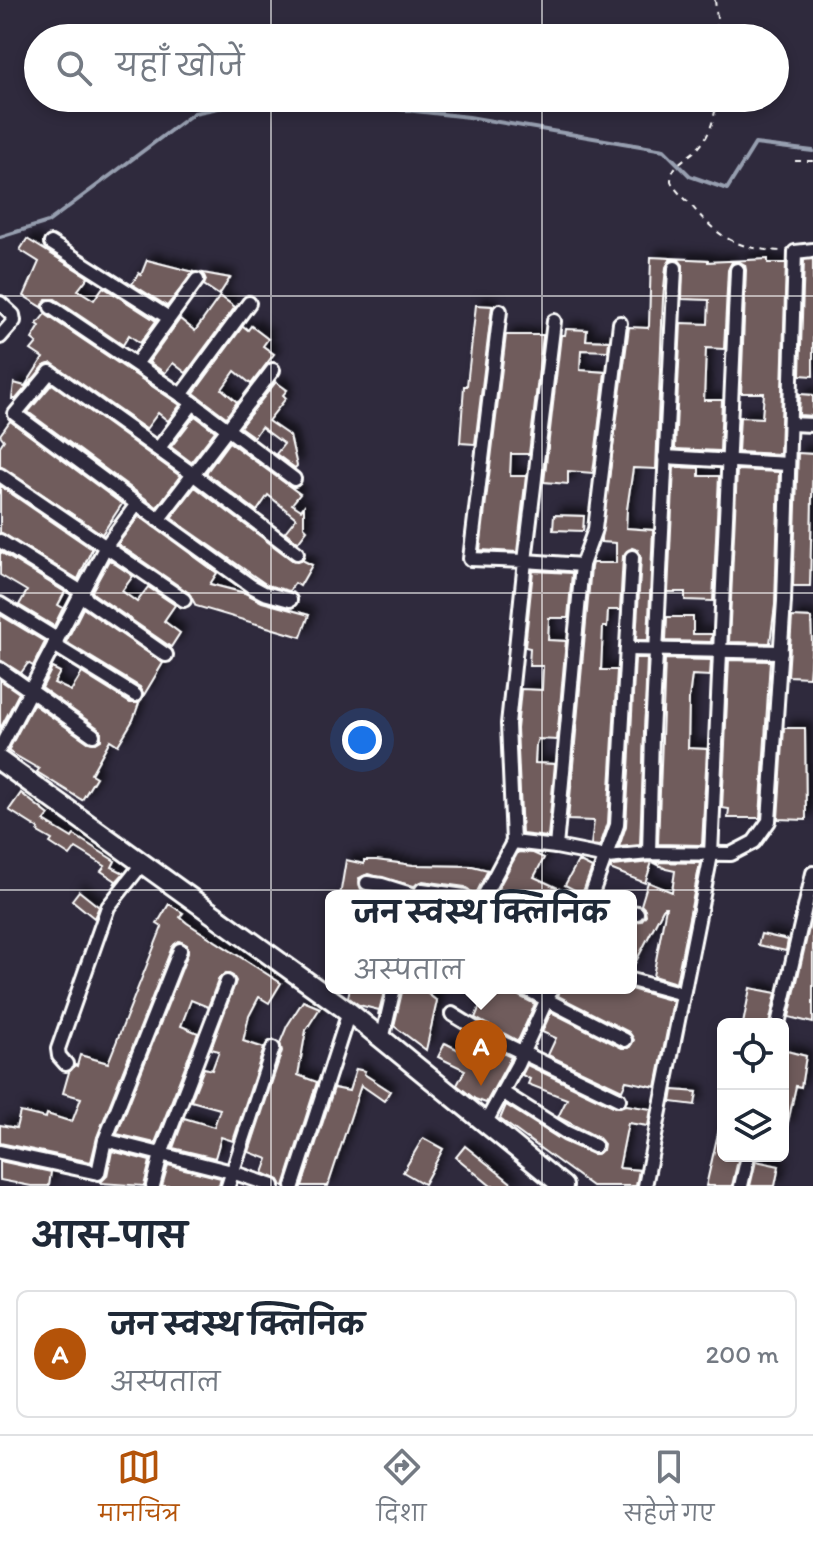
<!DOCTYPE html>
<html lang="hi">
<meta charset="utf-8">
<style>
body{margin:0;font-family:Itim,"Playpen Sans Deva",sans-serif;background:#f6f6f7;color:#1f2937}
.controls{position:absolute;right:24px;bottom:24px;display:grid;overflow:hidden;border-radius:12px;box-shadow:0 4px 12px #0003}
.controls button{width:72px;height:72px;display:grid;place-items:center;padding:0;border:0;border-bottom:2px solid #e0e1e3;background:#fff;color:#1f2937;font:40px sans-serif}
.you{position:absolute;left:362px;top:740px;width:28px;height:28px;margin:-20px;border:6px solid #fff;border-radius:50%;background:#1a73e8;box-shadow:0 0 0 12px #1a73e833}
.badge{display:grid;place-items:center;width:52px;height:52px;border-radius:50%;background:#b45309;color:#fff;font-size:26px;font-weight:700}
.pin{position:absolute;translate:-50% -66px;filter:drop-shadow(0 2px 4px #0008)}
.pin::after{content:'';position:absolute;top:42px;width:28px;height:24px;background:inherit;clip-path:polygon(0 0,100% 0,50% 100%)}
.popup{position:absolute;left:325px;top:890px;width:312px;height:104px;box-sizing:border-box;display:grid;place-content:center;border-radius:12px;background:#fff;filter:drop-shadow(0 2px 6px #0005);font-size:26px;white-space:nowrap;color:#747a83}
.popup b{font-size:30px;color:#1f2937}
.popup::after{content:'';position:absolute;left:50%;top:100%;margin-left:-16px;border:16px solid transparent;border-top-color:#fff}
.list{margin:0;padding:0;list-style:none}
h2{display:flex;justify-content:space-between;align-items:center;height:104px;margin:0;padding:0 32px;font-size:34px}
h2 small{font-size:26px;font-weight:400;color:#747a83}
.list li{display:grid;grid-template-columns:52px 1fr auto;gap:24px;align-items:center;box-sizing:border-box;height:128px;margin:0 16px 16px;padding:0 16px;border:2px solid #e0e1e3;border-radius:12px}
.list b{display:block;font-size:30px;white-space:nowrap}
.list p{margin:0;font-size:26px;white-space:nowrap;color:#747a83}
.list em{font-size:26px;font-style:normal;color:#747a83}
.icon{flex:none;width:44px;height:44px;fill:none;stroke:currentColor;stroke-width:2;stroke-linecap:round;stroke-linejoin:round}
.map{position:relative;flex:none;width:813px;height:1186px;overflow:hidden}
.search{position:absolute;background:#fff;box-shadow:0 4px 12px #0003;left:24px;right:24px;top:24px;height:88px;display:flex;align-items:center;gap:20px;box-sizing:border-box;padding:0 28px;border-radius:44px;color:#747a83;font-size:30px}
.sheet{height:248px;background:#fff}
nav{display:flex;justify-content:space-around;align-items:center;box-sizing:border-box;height:112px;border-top:2px solid #e0e1e3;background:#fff;font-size:22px;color:#747a83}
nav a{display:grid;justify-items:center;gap:4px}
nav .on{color:#b45309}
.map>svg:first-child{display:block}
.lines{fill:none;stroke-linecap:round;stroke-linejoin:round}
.stream{stroke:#979fb0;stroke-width:4}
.building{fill:#6f5c5c;stroke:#fff;stroke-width:2;filter:url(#shadow)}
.street-casing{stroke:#fff;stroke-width:18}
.secondary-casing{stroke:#fff;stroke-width:24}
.path{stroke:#fff;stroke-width:2;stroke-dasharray:6 6;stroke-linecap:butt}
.street{stroke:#2f2a3d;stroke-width:12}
.secondary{stroke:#2f2a3d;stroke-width:18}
.grid{fill:none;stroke:#fff;stroke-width:2;stroke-opacity:0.55}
</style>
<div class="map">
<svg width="813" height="1186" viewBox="0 0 813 1186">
<defs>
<filter id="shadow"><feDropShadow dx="6" dy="-6" stdDeviation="4" flood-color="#0009"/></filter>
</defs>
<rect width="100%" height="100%" fill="#2f2a3d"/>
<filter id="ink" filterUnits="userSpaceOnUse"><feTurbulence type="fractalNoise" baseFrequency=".0125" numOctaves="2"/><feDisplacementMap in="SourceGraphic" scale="16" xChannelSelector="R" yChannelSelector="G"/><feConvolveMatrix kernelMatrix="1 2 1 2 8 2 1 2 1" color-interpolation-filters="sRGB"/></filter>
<g filter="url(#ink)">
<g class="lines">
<g class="stream">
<polyline points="297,98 469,117 664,150 690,176 727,189 755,144 813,151"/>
<polyline points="0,237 48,222 194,113 267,98"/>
</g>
</g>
<g class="building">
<polygon points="27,239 88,277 78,290 94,300 103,287 156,321 140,343 129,335 123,345 55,299 46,299 42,307 24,296 39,262 20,250"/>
<polygon points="651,257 708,260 708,262 768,259 768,263 786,263 780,454 738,452 740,417 762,418 764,393 741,393 746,270 745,265 738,261 732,262 728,270 724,349 706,348 704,400 722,400 720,451 675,449 681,323 708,324 709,300 682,299 683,265 679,260 670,260 666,267 663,299 656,469 633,468 627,509 626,528 653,530 648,640 636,640 641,558 638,550 632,548 623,556 620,610 608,610 607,627 603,627 601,670 617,670 608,823 600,846 591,845 594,821 568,820 591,567 592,563 616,563 616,543 601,542 601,538 629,327 648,328 649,326"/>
<polygon points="813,259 813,376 800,375 804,260"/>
<polygon points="147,260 194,272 167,306 132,284 139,273 141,275"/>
<polygon points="203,273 230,278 219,295 204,285 206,280"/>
<polygon points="220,296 235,307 186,373 173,363 165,373 149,362 180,319 195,331"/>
<polygon points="476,305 492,306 475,444 460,443 464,386 467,386 468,376"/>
<polygon points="45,314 180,405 168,421 158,413 146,429 52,363 44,366 16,399 12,399 14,383 25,386 43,358 31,350 37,343 32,339 40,326 37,324"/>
<polygon points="243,326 248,330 251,326 268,339 263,346 274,354 251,384 235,371 222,389 237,402 226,417 194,393"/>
<polygon points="566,329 587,330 586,340 609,341 608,351 581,350 580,370 605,372 593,473 568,471 568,484 544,482 561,335 565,335"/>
<polygon points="506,335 543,335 529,454 511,454 510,476 526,476 517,552 480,550"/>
<polygon points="276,382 287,390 283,395 286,398 268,421 290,436 297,466 295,468 276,454 284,444 261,427 254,437 240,427"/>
<polygon points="52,384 180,476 157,507 28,412"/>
<polygon points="800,394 813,395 813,416 799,415"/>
<polygon points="195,416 215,431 191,462 171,447"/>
<polygon points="10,421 122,504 102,534 0,466 0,446 4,440 0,435"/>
<polygon points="229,442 300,494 292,504 301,510 304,506 304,527 307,530 298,542 285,532 296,518 268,495 257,511 206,473"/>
<polygon points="798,453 813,454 810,586 793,586"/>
<polygon points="674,467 699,468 699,476 719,476 713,601 685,600 685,592 668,592"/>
<polygon points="737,470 779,472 775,605 770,643 729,642"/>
<polygon points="0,486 92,549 78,579 0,532"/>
<polygon points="195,487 292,560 302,560 312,565 300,586 295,583 289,591 267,585 171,518"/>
<polygon points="554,515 584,516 583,531 553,530"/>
<polygon points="139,516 217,573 210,584 245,593 262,602 309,615 301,637 196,606 189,593 118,544"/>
<polygon points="0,552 65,592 58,605 63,608 54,626 19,605 27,591 0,575"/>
<polygon points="109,560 133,576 122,591 137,602 148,587 175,605 164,621 180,633 171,647 94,594 92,591"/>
<polygon points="533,571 572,573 568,618 549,618 548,640 566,641 557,740 538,739 536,744 535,763 555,764 548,837 522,834 517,729 521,689 542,690 543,666 529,666 530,648 525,647"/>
<polygon points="83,608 163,663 144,695 140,687 66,642"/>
<polygon points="0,615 45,642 33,666 28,663 21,673 0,660"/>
<polygon points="667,617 693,617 693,634 712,634 711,642 666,641"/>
<polygon points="792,617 811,618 812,642 809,677 788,676"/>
<polygon points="635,658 647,658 640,845 619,847 626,826"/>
<polygon points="665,659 711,660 710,676 692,675 689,698 688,748 707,749 702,845 658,844"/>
<polygon points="729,660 770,661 760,818 728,818 729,809 722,808"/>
<polygon points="52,668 60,672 54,683 71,691 82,673 130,703 139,703 133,720 118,745 110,740 91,774 96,777 82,800 37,772 39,769 8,751 33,704 88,742 96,743 101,740 101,732 98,728 42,688"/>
<polygon points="0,680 19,693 0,729"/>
<polygon points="784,728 805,728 806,820 778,819"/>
<polygon points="21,793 49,815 44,821 72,838 74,835 115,861 112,867 124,873 114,884 116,881 101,871 105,866 76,848 70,856 50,843 52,840 38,832 39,829 9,810"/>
<polygon points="518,852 533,853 544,858 534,877 575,896 533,896 521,891 518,896 494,896"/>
<polygon points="346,860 364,864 364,860 376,860 413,865 472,866 488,870 475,896 465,887 423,881 414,886 368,874 359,878 361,890 387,896 340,896"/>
<polygon points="578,861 592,868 582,894 565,885"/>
<polygon points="652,862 645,883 610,869 612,866"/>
<polygon points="653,862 700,863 676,983 653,976 666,907 664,907 631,971 631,922 641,921 646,915 645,909 641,905 648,882 672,892 675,871 666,869"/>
<polygon points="79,891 99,907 94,918 72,900"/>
<polygon points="169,904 183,913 180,917 187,923 281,983 269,1003 259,997 249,1016 243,1041 264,1048 233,1141 221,1137 215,1158 173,1148 184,1118 214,1127 220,1109 191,1101 204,1068 212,1070 219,1051 211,1049 236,981 233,976 226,973 219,978 208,1007 191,1000 181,1026 198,1033 155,1143 117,1134 188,953 187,945 179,941 172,947 97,1137 91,1162 0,1143 0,1125 16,1128 20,1112 46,1118 47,1114 72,1122 81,1098 63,1093 69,1072 75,1065 77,1066 80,1055 108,1063 162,927 157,924"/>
<polygon points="811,919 813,920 813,1023 789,1017"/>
<polygon points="761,934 788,940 786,951 758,945"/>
<polygon points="350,988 385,988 378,1015 379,1010 359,1005 348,997"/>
<polygon points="403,988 420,988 437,1001 426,1050 394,1026"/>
<polygon points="473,988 515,988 519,996 535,1004 518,1041 475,1018 482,1001 470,995"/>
<polygon points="561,988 627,988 673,1001 656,1087 626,1081 622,1090 548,1055 556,1038 542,1032 551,1012 622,1048 629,1048 634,1040 629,1032 558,996"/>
<polygon points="750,988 776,993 769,1024 743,1024"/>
<polygon points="303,1001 320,1008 306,1030 298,1075 317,1082 284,1186 282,1186 279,1180 263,1173 268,1159 249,1152 282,1051 280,1043 287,1026"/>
<polygon points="445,1043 486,1064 494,1049 511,1057 486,1103 475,1099 457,1085 465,1070 438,1057"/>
<polygon points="783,1050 806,1056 801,1087 796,1086 787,1127 783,1126"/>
<polygon points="527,1065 615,1107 626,1105 651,1109 648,1126 628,1123 619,1168 639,1170 636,1186 592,1186 500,1119 506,1105 563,1141 592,1154 603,1150 604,1144 599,1138 558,1117 567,1099 528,1084 530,1079 522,1075"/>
<polygon points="356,1069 365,1071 364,1074 390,1091 384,1101 361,1085 328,1186 302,1186 334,1088 349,1091"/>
<polygon points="673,1090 697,1092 695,1105 671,1102"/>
<polygon points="719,1129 723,1129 723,1156 739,1156 732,1186 706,1186"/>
<polygon points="423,1138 443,1149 424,1184 403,1172"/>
<polygon points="465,1146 515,1186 491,1186 456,1157"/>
<polygon points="112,1151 150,1161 144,1186 100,1183 107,1176"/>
<polygon points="0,1161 51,1172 49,1186 31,1186 0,1180"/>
<polygon points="756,1161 779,1166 775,1186 750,1186"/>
<polygon points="168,1165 221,1178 219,1186 162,1186"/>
</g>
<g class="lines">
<defs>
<g id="street">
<polyline points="51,243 169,318"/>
<polyline points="0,303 13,315 14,321 0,337"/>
<polyline points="51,307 193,403 158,449"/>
<polyline points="554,321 525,561 582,565 595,529 620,323"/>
<polyline points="136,364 197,280"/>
<polyline points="181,395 249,303"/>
<polyline points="193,403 294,479"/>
<polyline points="790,424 813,425"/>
<polyline points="665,457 788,464"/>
<polyline points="0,475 184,600"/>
<polyline points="137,504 15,414 50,372 194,475 297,553"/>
<polyline points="158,520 273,370"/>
<polyline points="0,541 82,592 87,600 166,655"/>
<polyline points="0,604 57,639"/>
<polyline points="54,645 135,695"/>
<polyline points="627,649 781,652"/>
<polyline points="0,669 93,735"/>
<polyline points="0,748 106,546 137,504 251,586 264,593 290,600"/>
<polyline points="513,842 556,847 607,857 649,853 731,854 754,842 769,821 784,601 795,252 813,250"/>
<polyline points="556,847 582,565"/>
<polyline points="649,853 652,734 675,268"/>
<polyline points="367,883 382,885 417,896"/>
<polyline points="419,896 422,890 464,896"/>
<polyline points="484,896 513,842 508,724 525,561 470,559 500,311"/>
<polyline points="591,896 617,825 632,557"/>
<polyline points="631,912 637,913"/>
<polyline points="631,980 683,994"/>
<polyline points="524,988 625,1040"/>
<polyline points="452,1014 486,1035 619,1099"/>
<polyline points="778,1024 813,873"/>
<polyline points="382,1040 394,988"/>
<polyline points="66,1064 59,1056 58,1049 108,907 142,864"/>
<polyline points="502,1092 567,1133 595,1146"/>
<polyline points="486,1122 517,1065 552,988"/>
<polyline points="105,1140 232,1172 273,1186"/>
<polyline points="0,1152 98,1173 105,1140 180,950"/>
<polyline points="153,1186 161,1154 227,982"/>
<polyline points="228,1186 273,1048"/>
<polyline points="293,1186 349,1012"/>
<polyline points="645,1186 711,855 737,270"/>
<polyline points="741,1186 748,1156"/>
</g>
<polyline id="secondary" points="0,761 349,1012 563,1186"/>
</defs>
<use href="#street" class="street-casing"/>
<use href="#secondary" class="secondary-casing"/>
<g class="path">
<polyline points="715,0 719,38"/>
<path d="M717 98C715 115 711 134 699 147 688 159 671 163 671 181 675 191 684 197 691 205 719 239 738 249 782 251"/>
<polyline points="795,161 813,161"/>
</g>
<use href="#street" class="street"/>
<use href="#secondary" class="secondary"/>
</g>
</g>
<path class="grid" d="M271 0V38M542 0V38M271 98V1186M542 98V1186M0 296H813M0 593H813M0 890H813"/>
</svg>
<div class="controls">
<button><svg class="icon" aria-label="locate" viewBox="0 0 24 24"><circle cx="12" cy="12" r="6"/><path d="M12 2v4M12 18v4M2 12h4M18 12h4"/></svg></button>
<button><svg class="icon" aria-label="layers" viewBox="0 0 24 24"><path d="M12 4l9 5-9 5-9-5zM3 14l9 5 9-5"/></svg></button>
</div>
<div class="you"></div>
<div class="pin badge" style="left:481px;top:1086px">A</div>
<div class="popup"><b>जन स्वस्थ क्लिनिक</b>अस्पताल</div>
<div class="search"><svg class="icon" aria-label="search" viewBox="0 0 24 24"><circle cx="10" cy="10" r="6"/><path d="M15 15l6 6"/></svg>यहाँ खोजें</div>
</div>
<section class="sheet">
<h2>आस-पास<small></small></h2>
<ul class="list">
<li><span class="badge">A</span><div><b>जन स्वस्थ क्लिनिक</b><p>अस्पताल</p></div><em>200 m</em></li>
</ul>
</section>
<nav>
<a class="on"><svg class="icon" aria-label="map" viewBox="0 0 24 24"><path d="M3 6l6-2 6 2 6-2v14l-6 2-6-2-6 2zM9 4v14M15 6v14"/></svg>मानचित्र</a>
<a><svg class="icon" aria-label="directions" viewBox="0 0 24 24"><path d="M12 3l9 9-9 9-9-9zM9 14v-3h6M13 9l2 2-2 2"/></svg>दिशा</a>
<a><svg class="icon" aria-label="saved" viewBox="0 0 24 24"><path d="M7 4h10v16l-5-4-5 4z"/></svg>सहेजे गए</a>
</nav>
